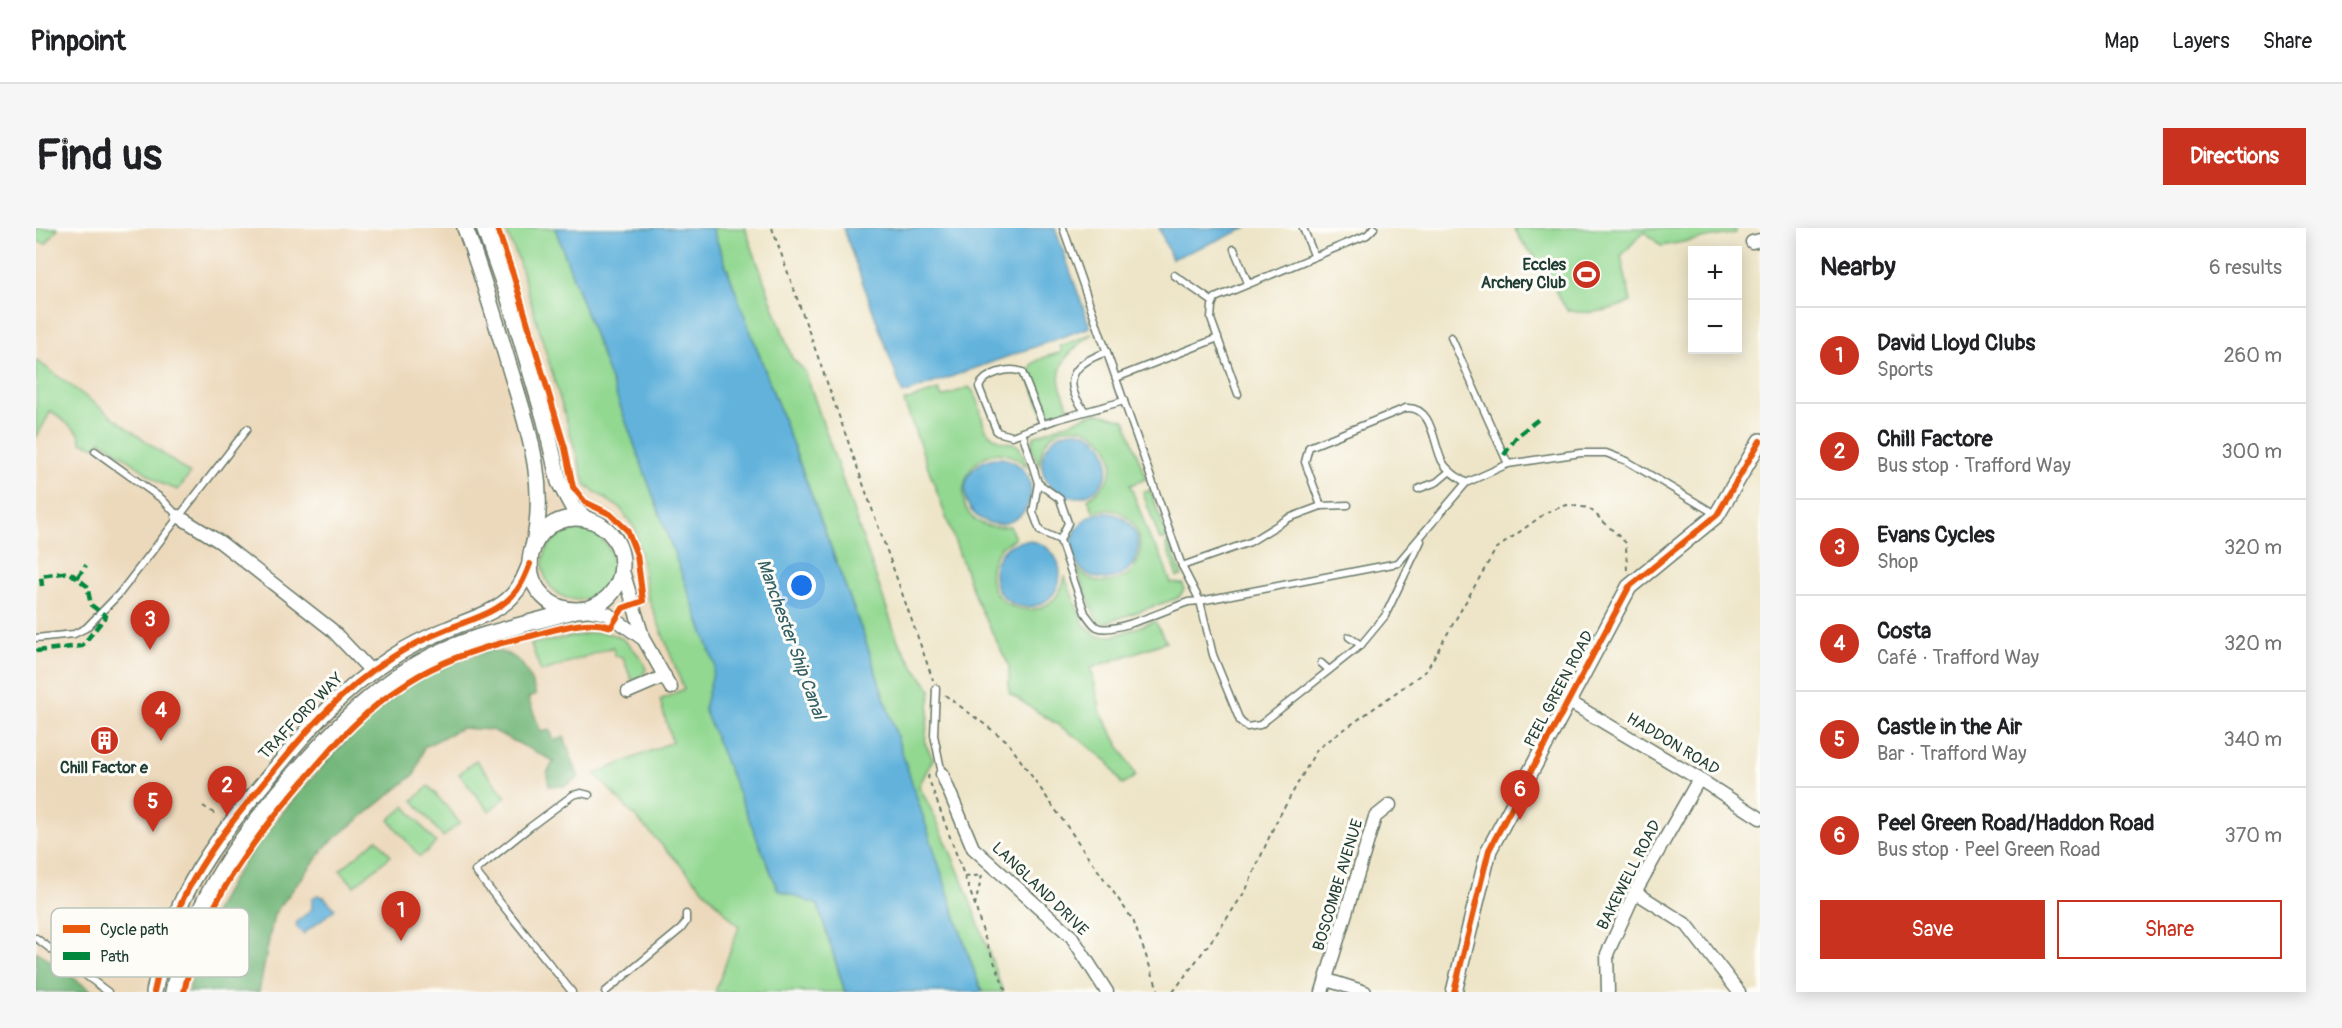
<!DOCTYPE html>
<meta charset="utf-8">
<style>
body{margin:0;font-family:Pangolin,sans-serif;background:#f6f6f6;color:#202124}
.controls{position:absolute;right:18px;top:18px;display:grid;overflow:hidden;border-radius:0px;box-shadow:0 3px 15px #0003}
.controls button{width:54px;height:54px;display:grid;place-items:center;padding:0;border:0;border-bottom:2px solid #e0e0e0;background:#fff;color:#202124;font:30px sans-serif}
.you{position:absolute;left:766px;top:358px;width:21px;height:21px;margin:-15px;border:4px solid #fff;border-radius:50%;background:#1a73e8;box-shadow:0 0 0 9px #1a73e833}
.badge{display:grid;place-items:center;width:39px;height:39px;border-radius:50%;background:#c8321e;color:#fff;font-size:20px;font-weight:700}
.pin{position:absolute;translate:-50% -50px;filter:drop-shadow(0 2px 3px #0008)}
.pin::after{content:'';position:absolute;top:32px;width:21px;height:18px;background:inherit;clip-path:polygon(0 0,100% 0,50% 100%)}
.list{margin:0;padding:0;list-style:none}
h2{display:flex;justify-content:space-between;align-items:center;height:78px;margin:0;padding:0 24px;font-size:26px}
h2 small{font-size:20px;font-weight:400;color:#757577}
.list li{display:grid;grid-template-columns:39px 1fr auto;gap:18px;align-items:center;box-sizing:border-box;height:96px;padding:0 24px;border-top:2px solid #e0e0e0}
.list b{display:block;font-size:22px;white-space:nowrap}
.list p{margin:0;font-size:20px;white-space:nowrap;color:#757577}
.list em{font-size:20px;font-style:normal;color:#757577}
.actions{display:flex;gap:12px;padding:18px 24px}
.actions a{flex:1;padding:14px 0;border:2px solid #c8321e;border-radius:0px;text-align:center;font-size:21px;color:#c8321e}
.actions .main{background:#c8321e;color:#fff}
.map{position:relative;flex:none;width:1724px;height:764px;overflow:hidden;border-radius:0px}
header{display:flex;align-items:center;gap:36px;box-sizing:border-box;height:84px;padding:0 30px;background:#fff;border-bottom:2px solid #e0e0e0}
header strong{font-size:28px}
nav{display:flex;gap:33px;margin-inline-start:auto;font-size:21px}
.intro{display:flex;align-items:center;justify-content:space-between;box-sizing:border-box;height:144px;padding:0 36px}
h1{margin:0;font-size:42px}
.button{padding:15px 27px;border-radius:0px;background:#c8321e;color:#fff;font-size:21px;font-weight:700}
main{display:flex;gap:36px;padding:0 36px}
aside{flex:1;background:#fff;border-radius:0px;box-shadow:0 3px 15px #0003}
.map>svg:first-child{display:block}
.built{fill:#ecd8ba}
.green{fill:#92d891;stroke:#588a62;stroke-width:1.5}
.forest{fill:#75b87b;stroke:#4a7a58;stroke-width:1.5}
.water{fill:#62b2dc;stroke:#407888;stroke-width:1.5}
.lines{fill:none;stroke-linecap:round;stroke-linejoin:round}
.service-casing{stroke:#677868;stroke-width:9}
.minor-casing{stroke:#677868;stroke-width:15}
.tertiary-casing{stroke:#677868;stroke-width:18}
.path{stroke:#677868;stroke-width:2;stroke-dasharray:4.5 4.5;stroke-linecap:butt}
.service{stroke:#fff;stroke-width:6}
.minor{stroke:#fff;stroke-width:12}
.tertiary{stroke:#fff;stroke-width:15}
.quiet{stroke:#00873e;stroke-width:4.5;stroke-dasharray:9 4.5;stroke-linecap:butt}
.cycleway-casing{stroke:#fdfcf7;stroke-width:10}
.cycleway{stroke:#e8590c;stroke-width:6}
.labels{text-anchor:middle;dominant-baseline:central;stroke-width:6;stroke-linejoin:round;paint-order:stroke}
.poi-label{font-size:16px;font-weight:bold;fill:#1f3d34;stroke:#fdfcf7;text-anchor:end}
.street-label{font-size:16px;fill:#1f3d34;stroke:#fdfcf7}
.water-label{font-size:18px;font-style:italic;fill:#336066;stroke:#fdfcf7}
.key{fill:#fdfcf7;stroke:#bac3bc;stroke-width:1.5}
.key-label{font-size:16px;fill:#1f3d34}
</style>
<header>
<strong>Pinpoint</strong>
<nav><a>Map</a><a>Layers</a><a>Share</a></nav>
</header>
<div class="intro"><h1>Find us</h1><a class="button">Directions</a></div>
<main>
<div class="map">
<svg width="1724" height="764" viewBox="0 0 1724 764">
<rect width="100%" height="100%" fill="#fdfcf7"/>
<filter id="ink" filterUnits="userSpaceOnUse"><feTurbulence type="fractalNoise" baseFrequency=".0167" numOctaves="2"/><feDisplacementMap in="SourceGraphic" scale="12" xChannelSelector="R" yChannelSelector="G"/><feConvolveMatrix kernelMatrix="1 2 1 2 8 2 1 2 1" color-interpolation-filters="sRGB"/></filter>
<filter id="wash" filterUnits="userSpaceOnUse"><feTurbulence type="fractalNoise" baseFrequency=".008" numOctaves="4" result="noise"/><feDisplacementMap in="SourceGraphic" scale="24" xChannelSelector="R" yChannelSelector="G"/><feGaussianBlur stdDeviation="1.35" result="paint"/><feColorMatrix in="noise" values="0 0 0 0 0 0 0 0 0 0 0 0 0 0 0 0 0 1.4 0 .05"/><feComposite in="paint" operator="in"/></filter>
<g filter="url(#wash)">
<rect width="100%" height="100%" fill="#eee5c8"/>
<polygon class="built" points="0,0 519,0 680,438 809,764 0,764"/>
<g class="green">
<polygon points="0,0 22,0 10,16 0,13"/>
<polygon points="469,0 519,0 680,438 668,481 782,677 809,764 679,764 703,699 559,546 636,514 624,472 648,461 612,369 600,302 584,280 550,258 482,31"/>
<path d="M676 0H709L756 130 769 143 862 413 876 436 895 462 889 515 897 531 883 558C918 622 942 695 967 764H946L932 727 829 411Z"/>
<path d="M1478 0H1699L1700 5 1625 18 1608 3 1585 28 1595 74C1574 82 1553 88 1531 82L1521 66 1509 39 1489 18Z"/>
<path d="M1056 106C1040 119 1019 133 1024 157 1026 165 1031 172 1032 180 1023 185 1015 188 1006 183 1002 172 987 141 999 134 1006 129 1017 127 1026 124L1024 118Z"/>
<polygon points="0,132 154,246 142,262 126,256 65,212 60,219 45,214 43,205 15,183 0,210"/>
<path d="M933 159C948 172 942 194 953 205 975 226 980 199 991 239 934 185 890 309 974 298L979 311C968 315 961 322 957 333 940 382 1017 405 1029 349L1047 395 1061 408H1078L1119 393 1130 414 1055 440 1065 485 1100 548 1086 557 1072 534 1042 510 973 465V438L940 372 868 173 903 162 906 169Z"/>
<path d="M1063 185 1089 192 1110 251 1094 257 1096 262 1115 313 1124 325 1135 355 1147 356 1148 362 1142 370 1069 395 1060 391 1040 339C1049 349 1058 355 1072 354 1124 348 1108 268 1058 284L1052 271C1060 264 1067 260 1072 251 1091 215 1039 181 1012 211 1005 219 1005 228 1003 237L995 220 998 208 1053 187Z"/>
<polygon points="1114,262 1132,311 1124,312 1107,265"/>
<circle cx="542" cy="337" r="35"/>
<polygon points="1133,314 1146,348 1141,349 1130,316"/>
<path d="M562 404C568 405 576 406 581 408 592 413 608 431 610 442L603 451H595L587 429 579 428 577 419 505 444 495 416Z"/>
<polygon points="440,532 470,569 453,583 423,546"/>
<polygon points="393,558 424,595 407,609 377,572"/>
<polygon points="369,578 400,615 384,629 353,592"/>
<polygon points="341,611 355,628 318,658 304,642"/>
</g>
<g class="forest">
<path d="M454 422C484 425 492 440 500 467L492 470 505 504 514 502 518 513 528 509 543 550 528 558H513L511 545 518 533 456 502 425 500 388 519 379 546 291 617 238 686 223 764H152C162 727 174 687 195 654 213 625 236 597 258 571 293 530 330 489 375 457 399 441 427 432 454 422Z"/>
<polygon points="0,723 57,764 0,764"/>
</g>
<g class="water">
<polygon points="519,0 676,0 829,411 932,726 946,764 809,764 782,677 742,662 668,481 679,437"/>
<polygon points="807,0 1019,0 1054,99 867,166"/>
<polygon points="1123,0 1211,0 1136,31"/>
<circle cx="1039" cy="236" r="33"/>
<circle cx="962" cy="263" r="33"/>
<circle cx="1069" cy="318" r="33"/>
<circle cx="991" cy="346" r="33"/>
<polygon points="281,667 288,669 299,681 267,706 260,698 261,694 276,681 276,671"/>
</g>
</g>
<g filter="url(#ink)">
<g class="lines">
<defs>
<g id="service">
<polyline points="1027,0 1146,338 1164,373 1362,335 1430,255 1472,236 1545,225 1570,225 1591,233 1681,287"/>
<polyline points="1267,0 1278,27"/>
<polyline points="1198,21 1212,55"/>
<polyline points="1138,47 1177,74"/>
<polyline points="1415,109 1472,236"/>
<polyline points="1080,150 1182,110"/>
<polyline points="1202,166 1175,91 1176,78 1179,70 1331,7 1338,0"/>
<path d="M1049 183C1024 152 1038 135 1071 124"/>
<path d="M1007 196 986 144C973 139 949 145 943 159L961 204 976 208 1019 192 1088 173"/>
<polyline points="986,204 1002,255 997,284 1004,303 1024,312"/>
<polyline points="59,223 126,271 142,288"/>
<path d="M1002 255 1024 271 1032 295 1024 312 1049 385C1053 390 1056 396 1061 399 1077 407 1134 380 1152 374L1164 373 1177 427 1204 493 1211 499 1224 497 1325 417 1349 388 1385 313"/>
<polyline points="1382,261 1401,254 1414,243"/>
<path d="M1285 278 1269 234 1273 219 1370 180C1397 178 1397 215 1406 233 1411 243 1422 249 1430 255"/>
<polyline points="1146,338 1214,314 1253,290 1285,278 1312,277"/>
<polyline points="1313,409 1325,417"/>
<polyline points="0,410 38,406 50,400 83,366 211,201"/>
<polyline points="1285,435 1293,442"/>
<polyline points="900,460 898,507 906,546"/>
<polyline points="0,710 72,764"/>
<polyline points="43,743 59,723"/>
<polyline points="536,764 439,643 494,599 537,567 545,565 553,567"/>
<polyline points="569,764 645,701 650,694 650,686"/>
</g>
<g id="minor">
<polyline points="1716,14 1724,12"/>
<polyline points="142,288 184,314 295,401 336,444"/>
<polyline points="587,343 608,412 635,460"/>
<polyline points="551,382 572,386 607,411"/>
<polyline points="592,464 629,448"/>
<polyline points="1532,473 1663,551 1724,590"/>
<polyline points="906,546 937,620 1036,709 1071,764"/>
<polyline points="1599,664 1651,697 1703,764"/>
<polyline points="1291,752 1329,764"/>
<polyline points="1286,764 1339,589 1354,577"/>
<polyline points="1572,764 1571,726 1599,664 1663,551"/>
</g>
<g id="tertiary">
<path d="M429 0C445 43 458 87 471 131 490 195 514 256 496 323"/>
<polyline points="448,0 473,71 509,193 523,254 537,280 550,291"/>
<circle cx="540" cy="336" r="46"/>
<path d="M118 764C125 731 134 699 148 669 169 627 197 592 226 557 264 510 304 462 355 430 373 418 392 409 412 401 433 392 460 385 476 368 485 359 489 348 494 336"/>
<path d="M137 764C154 673 209 602 269 534 306 493 344 454 394 429 438 406 489 397 537 383"/>
<polyline points="1418,764 1453,622 1593,359 1681,287 1724,213"/>
</g>
</defs>
<use href="#service" class="service-casing"/>
<use href="#minor" class="minor-casing"/>
<use href="#tertiary" class="tertiary-casing"/>
<g class="path">
<polyline points="736,0 897,452"/>
<polyline points="909,467 971,513 1097,692 1123,764"/>
<polyline points="893,547 892,549 939,677"/>
<polyline points="167,578 182,588"/>
<polyline points="946,647 939,677 948,708 970,764"/>
<polyline points="929,649 946,647"/>
<polyline points="1137,764 1181,705 1210,662 1239,596 1281,521 1390,443 1460,321 1511,284 1531,277 1553,280 1590,315 1591,344"/>
</g>
<use href="#service" class="service"/>
<use href="#minor" class="minor"/>
<use href="#tertiary" class="tertiary"/>
<g class="quiet">
<polyline points="1468,227 1481,208 1504,190"/>
<polyline points="41,350 50,337"/>
<polyline points="0,423 46,418 70,388 55,377 51,358 33,344 5,348 6,358"/>
</g>
<defs>
<g id="cycleway">
<path d="M118 764C125 731 134 699 148 669 169 627 197 592 226 557 264 510 304 462 355 430 373 418 392 409 412 401 433 392 460 385 476 368 485 359 489 348 494 336"/>
<path d="M148 764C165 680 215 614 270 550 300 514 332 479 372 454 409 430 452 417 495 408 519 402 550 390 575 399L587 380 607 373 601 327 591 302 574 286 549 274 537 259 529 220 477 46 461 0"/>
<polyline points="1418,764 1453,622 1593,359 1681,287 1724,213"/>
</g>
</defs>
<use href="#cycleway" class="cycleway-casing"/>
<use href="#cycleway" class="cycleway"/>
</g>
</g>
<defs>
<symbol id="stadium-disc" viewBox="-11 -11 22 22"><circle r="9.5" fill="#c8321e" stroke="#fdfcf7"/><path d="M0-5a6.5 5 0 1 0 0 10a6.5 5 0 1 0 0-10ZM-3.5-1.8h7v3.6h-7Z" fill="#fff"/></symbol>
<symbol id="building-disc" viewBox="-11 -11 22 22"><circle r="9.5" fill="#c8321e" stroke="#fdfcf7"/><path d="M-4-6H4V6H1V3H-1V6H-4ZM-2.5-4.3h1.7v1.8h-1.7ZM.8-4.3h1.7v1.8H.8ZM-2.5-1h1.7V.8h-1.7ZM.8-1h1.7V.8H.8Z" fill="#fff"/></symbol>
</defs>
<g fill-rule="evenodd">
<use href="#stadium-disc" x="1534" y="30" width="33" height="33"/>
<use href="#building-disc" x="52" y="496" width="33" height="33"/>
</g>
<g class="labels">
<g class="poi-label">
<text x="1530" y="37">Eccles<tspan x="1530" dy="18">Archery Club</tspan></text>
<text x="68" y="540" text-anchor="middle">Chill Factor e</text>
</g>
<g class="street-label">
<text transform="translate(1523 461) rotate(-62)">PEEL GREEN ROAD</text>
<text transform="translate(265 488) rotate(-46)">TRAFFORD WAY</text>
<text transform="translate(1637 516) rotate(31)">HADDON ROAD</text>
<text transform="translate(1593 647) rotate(-63)">BAKEWELL ROAD</text>
<text transform="translate(1302 657) rotate(-73)">BOSCOMBE AVENUE</text>
<text transform="translate(1004 661) rotate(44)">LANGLAND DRIVE</text>
</g>
<g class="water-label">
<text transform="translate(755 411) rotate(70)">Manchester Ship Canal</text>
</g>
</g>
<rect x="15" y="680" width="198" height="69" rx="9" class="key"/>
<rect x="27" y="697" width="27" height="8" fill="#e8590c"/>
<rect x="27" y="724" width="27" height="8" fill="#00873e"/>
<g class="key-label">
<text x="64" y="707">Cycle path</text>
<text x="64" y="734">Path</text>
</g>
</svg>
<div class="controls">
<button>+</button>
<button>−</button>
</div>
<div class="you"></div>
<div class="pin badge" style="left:365px;top:713px">1</div>
<div class="pin badge" style="left:191px;top:588px">2</div>
<div class="pin badge" style="left:114px;top:422px">3</div>
<div class="pin badge" style="left:125px;top:513px">4</div>
<div class="pin badge" style="left:117px;top:604px">5</div>
<div class="pin badge" style="left:1484px;top:592px">6</div>
</div>
<aside>
<h2>Nearby<small>6 results</small></h2>
<ul class="list">
<li><span class="badge">1</span><div><b>David Lloyd Clubs</b><p>Sports</p></div><em>260 m</em></li>
<li><span class="badge">2</span><div><b>Chill Factore</b><p>Bus stop · Trafford Way</p></div><em>300 m</em></li>
<li><span class="badge">3</span><div><b>Evans Cycles</b><p>Shop</p></div><em>320 m</em></li>
<li><span class="badge">4</span><div><b>Costa</b><p>Café · Trafford Way</p></div><em>320 m</em></li>
<li><span class="badge">5</span><div><b>Castle in the Air</b><p>Bar · Trafford Way</p></div><em>340 m</em></li>
<li><span class="badge">6</span><div><b>Peel Green Road/Haddon Road</b><p>Bus stop · Peel Green Road</p></div><em>370 m</em></li>
</ul>
<div class="actions"><a class="main">Save</a><a>Share</a></div>
</aside>
</main>
